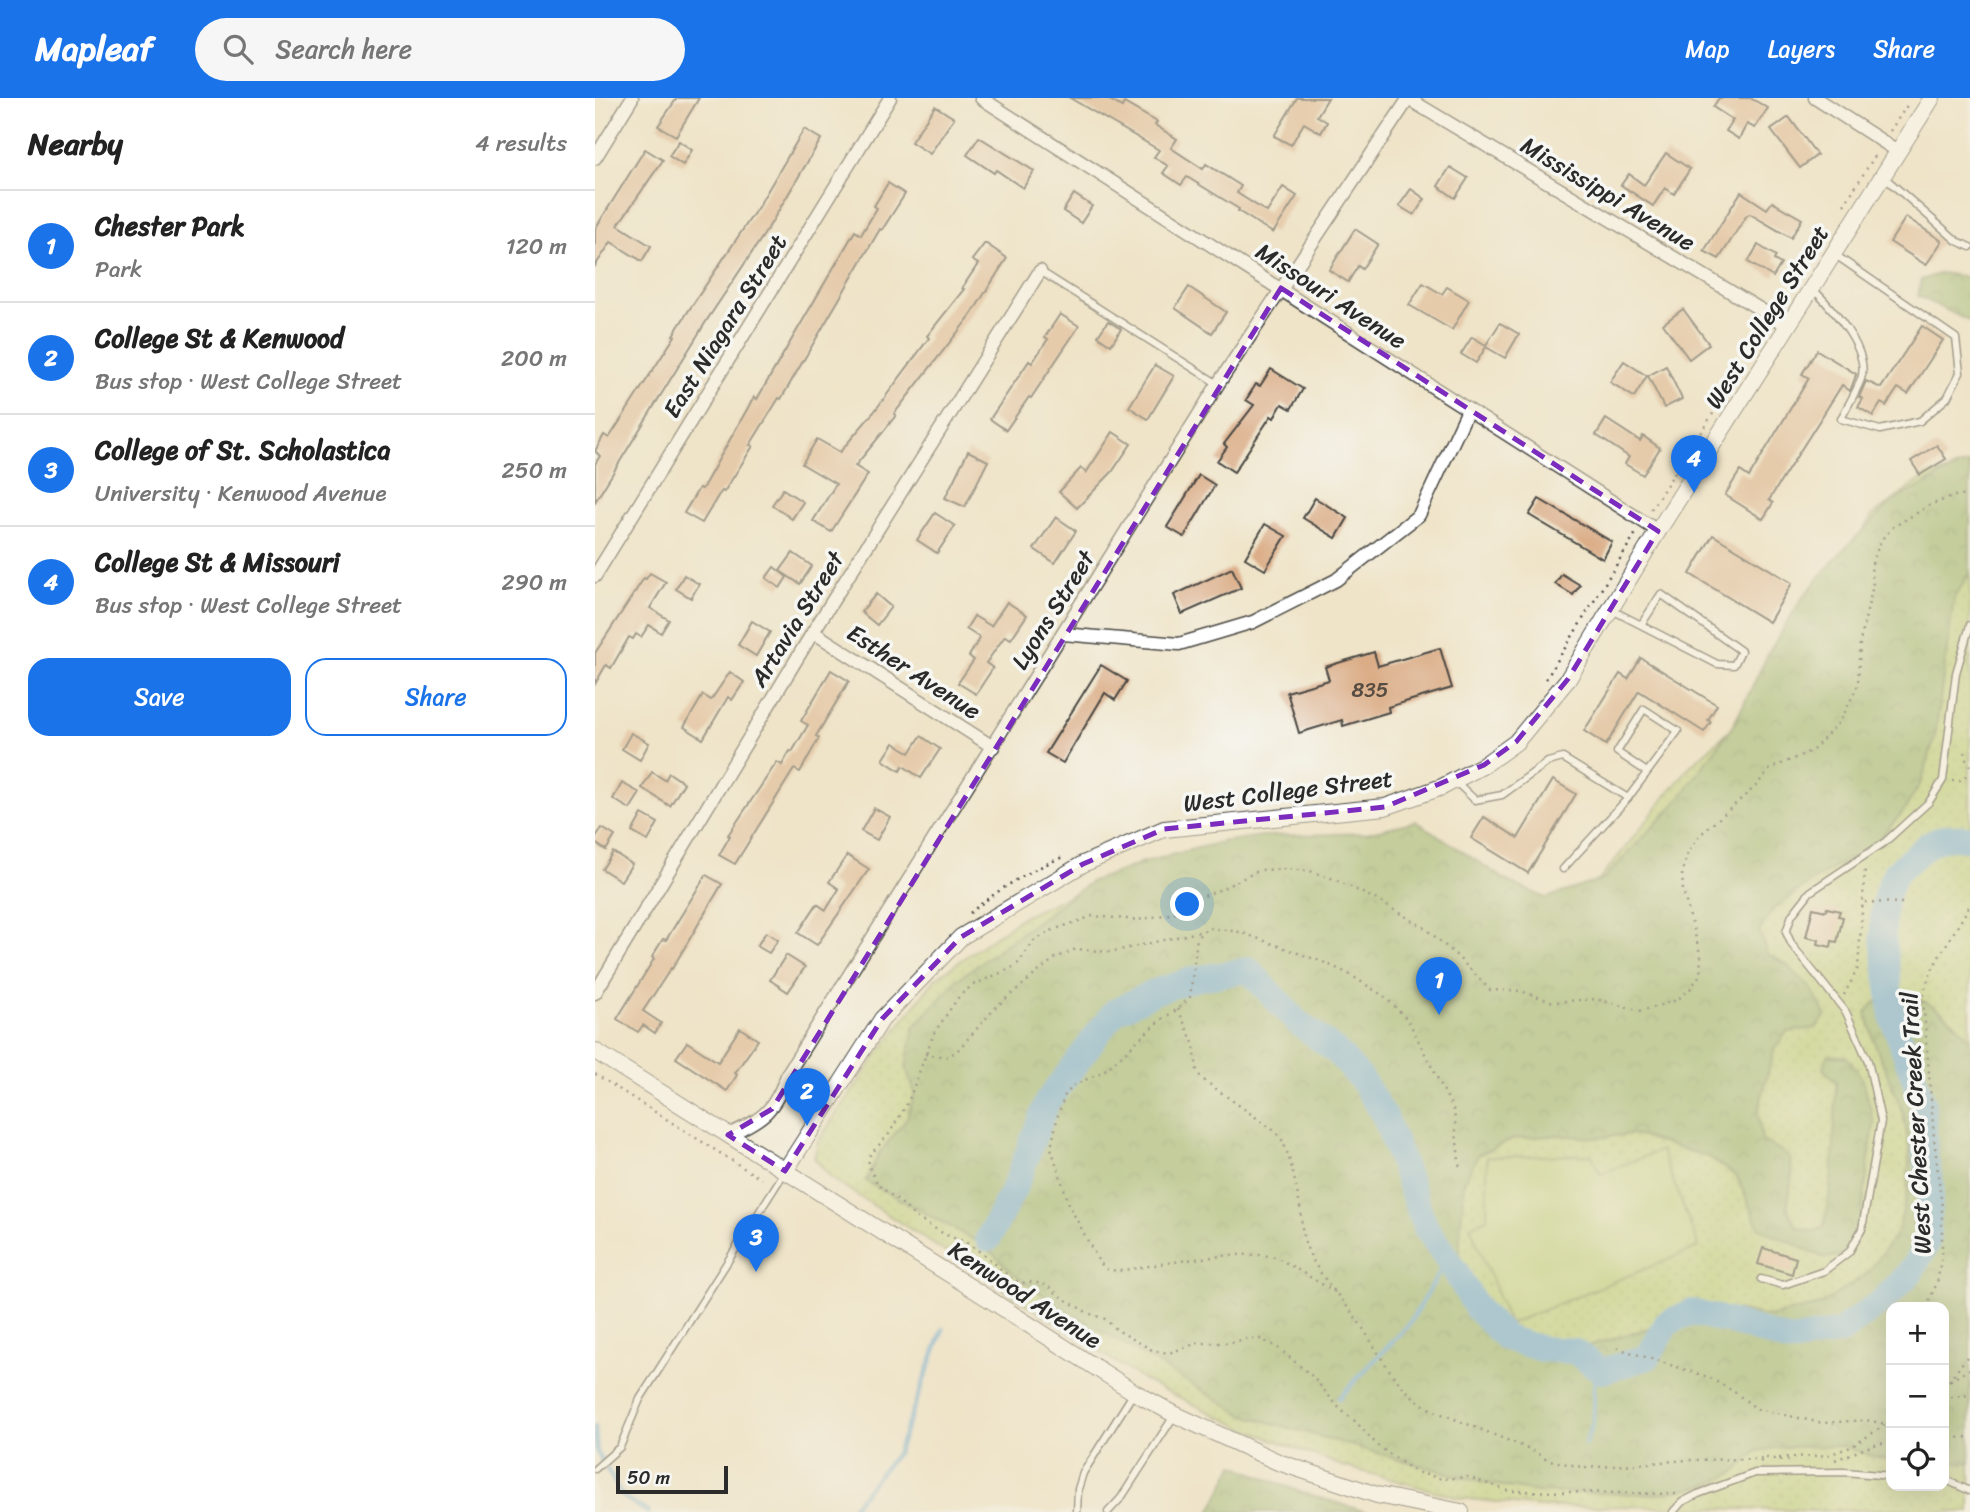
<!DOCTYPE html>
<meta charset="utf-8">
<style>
body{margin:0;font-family:Sriracha,sans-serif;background:#f6f6f6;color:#222}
.controls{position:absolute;right:21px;bottom:21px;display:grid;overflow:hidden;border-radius:14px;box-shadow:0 7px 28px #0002}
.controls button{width:63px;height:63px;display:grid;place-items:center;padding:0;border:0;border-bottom:2px solid #e0e0e0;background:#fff;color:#222;font:35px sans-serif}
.scale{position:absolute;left:21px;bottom:18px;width:112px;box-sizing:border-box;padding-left:7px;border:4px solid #2b2b2b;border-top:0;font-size:19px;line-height:24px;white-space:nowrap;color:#2b2b2b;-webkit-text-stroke:5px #f6f6f2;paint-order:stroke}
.you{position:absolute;left:593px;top:807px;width:24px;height:24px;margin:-18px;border:5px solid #fff;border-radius:50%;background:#1a73e8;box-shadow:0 0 0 10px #1a73e833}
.badge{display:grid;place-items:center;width:46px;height:46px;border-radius:50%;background:#1a73e8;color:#fff;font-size:23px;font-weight:700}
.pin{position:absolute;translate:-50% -58px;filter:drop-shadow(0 2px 4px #0008)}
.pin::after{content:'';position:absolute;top:37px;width:24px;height:21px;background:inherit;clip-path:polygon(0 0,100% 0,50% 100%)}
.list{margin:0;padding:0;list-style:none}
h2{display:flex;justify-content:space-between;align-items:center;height:91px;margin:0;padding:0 28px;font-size:30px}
h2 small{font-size:23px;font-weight:400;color:#767676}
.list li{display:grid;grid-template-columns:46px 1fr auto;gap:21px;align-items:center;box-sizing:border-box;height:112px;padding:0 28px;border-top:2px solid #e0e0e0}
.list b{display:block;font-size:26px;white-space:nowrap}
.list p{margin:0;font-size:23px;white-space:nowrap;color:#767676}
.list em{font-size:23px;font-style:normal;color:#767676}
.actions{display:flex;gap:14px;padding:21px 28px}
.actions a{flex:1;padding:16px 0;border:2px solid #1a73e8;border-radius:21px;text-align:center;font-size:24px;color:#1a73e8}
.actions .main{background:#1a73e8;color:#fff}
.icon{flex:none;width:38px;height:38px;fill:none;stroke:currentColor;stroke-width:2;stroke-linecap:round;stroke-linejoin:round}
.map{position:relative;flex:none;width:1375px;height:1414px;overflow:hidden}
header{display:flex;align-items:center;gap:42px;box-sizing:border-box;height:98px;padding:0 35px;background:#1a73e8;color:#fff}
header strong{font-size:33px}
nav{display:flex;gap:38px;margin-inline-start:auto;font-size:24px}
.search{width:490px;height:63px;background:#f6f6f6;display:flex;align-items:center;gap:18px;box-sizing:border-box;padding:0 24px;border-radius:38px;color:#767676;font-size:26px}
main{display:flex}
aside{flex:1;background:#fff}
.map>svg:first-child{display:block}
.green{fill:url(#green-dots);stroke:#707c4f;stroke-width:2;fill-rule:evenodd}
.forest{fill:url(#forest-crowns);stroke:#5e6e48;stroke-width:2}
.pitch{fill:#b6ce73;stroke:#707c4f;stroke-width:2}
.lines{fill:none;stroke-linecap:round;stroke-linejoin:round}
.stream{stroke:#5ea5d4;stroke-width:4.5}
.river{stroke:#5ea5d4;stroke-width:26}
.building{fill:#dbad87}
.service-casing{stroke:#484743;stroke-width:9}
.minor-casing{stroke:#484743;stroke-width:15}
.tertiary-casing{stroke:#484743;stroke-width:18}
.path{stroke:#484743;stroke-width:2.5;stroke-dasharray:2 5;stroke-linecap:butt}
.service{stroke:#fff;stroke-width:6}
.minor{stroke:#fff;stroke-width:12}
.tertiary{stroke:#fff;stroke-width:16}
.marked{fill:none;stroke:#7b2cbf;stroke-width:5;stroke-dasharray:14 9;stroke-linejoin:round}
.labels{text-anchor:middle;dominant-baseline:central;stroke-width:7;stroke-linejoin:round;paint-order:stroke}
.number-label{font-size:21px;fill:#574c42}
.street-label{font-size:24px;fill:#2b2b2b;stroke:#f6f6f2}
</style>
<header>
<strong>Mapleaf</strong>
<div class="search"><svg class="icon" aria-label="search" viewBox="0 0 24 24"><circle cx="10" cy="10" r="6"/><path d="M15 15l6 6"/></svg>Search here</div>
<nav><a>Map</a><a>Layers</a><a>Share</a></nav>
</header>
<main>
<aside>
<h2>Nearby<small>4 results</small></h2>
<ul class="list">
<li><span class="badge">1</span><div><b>Chester Park</b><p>Park</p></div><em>120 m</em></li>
<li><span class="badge">2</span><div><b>College St &amp; Kenwood</b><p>Bus stop · West College Street</p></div><em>200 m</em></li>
<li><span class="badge">3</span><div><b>College of St. Scholastica</b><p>University · Kenwood Avenue</p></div><em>250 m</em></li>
<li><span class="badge">4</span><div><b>College St &amp; Missouri</b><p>Bus stop · West College Street</p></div><em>290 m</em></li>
</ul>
<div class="actions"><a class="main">Save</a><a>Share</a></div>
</aside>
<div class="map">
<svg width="1375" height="1414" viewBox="0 0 1375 1414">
<defs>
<pattern id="green-dots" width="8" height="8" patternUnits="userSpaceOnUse" patternTransform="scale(1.75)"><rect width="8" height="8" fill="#b6ce73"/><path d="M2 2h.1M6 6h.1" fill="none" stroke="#9db164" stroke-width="1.8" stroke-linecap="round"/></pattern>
<pattern id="forest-crowns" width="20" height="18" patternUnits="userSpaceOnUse" patternTransform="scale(1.75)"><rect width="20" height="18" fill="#90b165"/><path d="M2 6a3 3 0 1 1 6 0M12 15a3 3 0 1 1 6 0" fill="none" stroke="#769053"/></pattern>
</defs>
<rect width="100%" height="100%" fill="#f6f6f2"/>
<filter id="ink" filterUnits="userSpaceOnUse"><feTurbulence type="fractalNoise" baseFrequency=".0143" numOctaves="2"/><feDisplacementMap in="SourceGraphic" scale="14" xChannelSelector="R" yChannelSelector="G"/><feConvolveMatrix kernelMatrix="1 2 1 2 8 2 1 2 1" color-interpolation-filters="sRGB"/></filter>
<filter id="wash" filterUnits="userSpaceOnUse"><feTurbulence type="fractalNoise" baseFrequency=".00686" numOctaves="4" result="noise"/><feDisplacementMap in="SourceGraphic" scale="28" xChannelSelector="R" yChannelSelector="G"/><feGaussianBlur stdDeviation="1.57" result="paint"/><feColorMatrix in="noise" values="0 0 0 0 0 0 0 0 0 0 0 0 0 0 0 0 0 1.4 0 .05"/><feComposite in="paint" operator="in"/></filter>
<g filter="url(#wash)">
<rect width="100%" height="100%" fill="#efe4c8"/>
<path class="green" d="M1375 369V1414H1323L1314 1411 1222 1413 1028 1408 946 1409 865 1400 747 1368 648 1330 550 1283 236 1080 219 1060 223 1043 284 954 341 880 427 819 545 765 651 751 921 838 1002 785 1096 667 1173 598 1276 419 1331 378ZM1296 1209H1349V1388H1296Z"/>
<g class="forest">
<polygon points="1346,175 1367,178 1375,182 1375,224 1323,198 1326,182"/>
<path d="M1375 365V475L1359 500 1340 638 1327 683 1308 714 1281 744 1216 784 1178 811 1164 833 1172 856 1191 866 1216 890 1231 917 1221 930 1192 934 1179 952 1163 1014 1167 1043 1182 1050 1195 1060 1197 1077 1192 1110 1202 1129 1218 1134 1229 1129C1239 1081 1240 1033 1241 984L1228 971 1233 957 1252 959 1268 982 1279 1025 1264 1134 1254 1156 1230 1160 1164 1130 1142 1079 1114 1059 1038 1036 1000 1040 964 1037 918 1041 883 1057 869 1083 864 1154 875 1199 909 1229 948 1243 986 1250 1088 1220 1141 1212 1173 1219 1225 1207 1274 1174 1303 1133 1312 1095 1315 1051 1307 1012 1281 949 1271 914 1279 905 1301 893C1334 902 1353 915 1375 941V1365L1349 1363V1209H1296V1362L1277 1358 1248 1348 1186 1349 1162 1353 1139 1375 1112 1387 1063 1396 943 1394 884 1384 649 1317 461 1206 419 1176 389 1147 271 1083 283 1057 312 1020 320 995 311 970 319 929 363 881 497 783 549 765H545L626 744 667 738 771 735 821 723 914 784 951 800 1009 781 1085 700 1139 626 1174 554 1207 500 1246 454 1298 403 1362 369Z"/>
<polygon points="639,1367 705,1394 773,1414 615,1414"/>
</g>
<polygon class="pitch" points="1066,1052 1104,1149 914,1226 875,1128 892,1121 892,1059 997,1057 1005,1076"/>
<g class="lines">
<g class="stream">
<polyline points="744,1300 814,1226 852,1162"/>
<polyline points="0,1329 2,1354 28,1399 53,1414"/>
<polyline points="990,1346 998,1324 999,1287 1007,1273"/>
<polyline points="253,1414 302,1355 348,1231"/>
</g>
<polyline class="river" points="393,1141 421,1086 452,1004 519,914 559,894 599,881 654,872 701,923 742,954 767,982 790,1019 830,1128 861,1174 882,1211 911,1240 947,1251 979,1253 1007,1273 1053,1259 1072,1225 1096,1214 1133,1223 1195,1243 1245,1234 1287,1203 1316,1174 1332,1145 1336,1087 1330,1056 1328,1005 1298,921 1288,840 1288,815 1292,794 1301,774 1335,745 1351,739 1375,740"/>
</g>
<g id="blocks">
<g class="building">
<polygon points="82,0 104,0 81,38 63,28"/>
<polygon points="475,0 511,0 527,9 529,5 562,24 560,27 582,41 576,50 608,71 611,66 646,88 642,95 672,114 688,89 702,98 678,135 643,113 644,111 592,79 586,87 568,75 573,68 559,59 564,52"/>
<polygon points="702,0 733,0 722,18 732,24 726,35 709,25 696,47 679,38"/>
<polygon points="1124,0 1155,0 1173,10 1160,30 1152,26 1144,41 1131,33 1138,22 1118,9"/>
<polygon points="340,8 359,20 335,56 316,44"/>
<polygon points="1194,19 1222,57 1205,70 1176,32"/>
<polygon points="209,31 226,41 172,132 112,222 0,404 0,366 5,358 0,353 9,337 14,340 80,238 78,237 94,212 163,109"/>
<polygon points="384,39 439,73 428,90 401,72 399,75 372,57"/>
<polygon points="84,43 97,52 88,67 74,58"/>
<polygon points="50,51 68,62 23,127 56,148 47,163 16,144 0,168 0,131"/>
<polygon points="1071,55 1095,71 1079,96 1070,90 1058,108 1026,87 1034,76 1049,87"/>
<polygon points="855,69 873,80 860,100 843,88"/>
<polygon points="293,85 310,96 287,132 285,131 186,301 184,300 155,347 158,348 129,394 127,393 123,398 107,425 89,415 104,390 107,391 159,299 162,301 260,133 266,137 282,110 279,108"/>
<polygon points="816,91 830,101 819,117 804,108"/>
<polygon points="1146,94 1172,111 1177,104 1207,121 1196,140 1155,116 1152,117 1124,161 1109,153"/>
<polygon points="479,96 497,108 486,125 468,113"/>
<polygon points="1311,119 1347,143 1331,167 1295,144"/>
<polygon points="760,131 783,146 767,171 763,168 753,184 734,172"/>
<polygon points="390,145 412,160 376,217 299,316 301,317 289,333 260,368 273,376 236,434 218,423 241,386 207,366 222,341 245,354 279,314 334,240 332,238 369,191 367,190 383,166 377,162"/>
<polygon points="1163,147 1181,158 1179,162 1186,166 1178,179 1153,164"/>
<polygon points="828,185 847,196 852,189 874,202 857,232 814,207"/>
<polygon points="594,189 631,214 617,235 580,210"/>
<polygon points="1088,211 1114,246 1094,261 1068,226"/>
<polygon points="465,216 484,228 436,300 434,299 411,332 395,321 434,263 437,265 453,241 450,239"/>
<polygon points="513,223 526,231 516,247 503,238"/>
<polygon points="905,225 924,236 910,260 891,249 881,265 866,256 877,239 891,247"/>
<polygon points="1327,228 1348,242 1313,296 1303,290 1291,308 1286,305 1278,318 1263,309 1268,301 1264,299 1271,283 1286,290"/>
<polygon points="1222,252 1261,276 1260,280 1255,293 1247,287 1174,402 1178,405 1168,421 1130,397 1145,373 1154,379 1214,280 1207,276"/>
<polygon points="1029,263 1052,278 1039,299 1015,284"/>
<polygon points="560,267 579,278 553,321 534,309"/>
<polygon points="1071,268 1087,301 1069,310 1053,278"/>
<polygon points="676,271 708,291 696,311 687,306 679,320 676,318 639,374 622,363 632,349 629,346 659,307 651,302 661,286 665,288"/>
<polygon points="1011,321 1045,343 1048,338 1065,350 1048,377 1030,366 1034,359 1001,337"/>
<polygon points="518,334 536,346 517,374 482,410 464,394 486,370 491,375"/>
<polygon points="1342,347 1351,361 1325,377 1316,363"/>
<polygon points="373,353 393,363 370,409 350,400"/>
<polygon points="604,377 620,387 589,439 572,429"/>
<polygon points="188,391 208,404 197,421 177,407"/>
<polygon points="720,400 753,420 741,440 708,420"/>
<polygon points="944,401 1017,444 1008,461 934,417"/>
<polygon points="340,415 360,428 342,455 322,442"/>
<polygon points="461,419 481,433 460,465 439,451"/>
<polygon points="670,426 691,438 670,472 650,460"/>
<polygon points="1118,437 1197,485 1174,524 1095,476"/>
<polygon points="198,455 217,468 205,486 185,473"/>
<polygon points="179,469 192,479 185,490 171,480"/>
<polygon points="637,470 646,490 587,516 579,497"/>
<polygon points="55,475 71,484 55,510 74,522 66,535 54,527 46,539 41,536 38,541 34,539 16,570 11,567 0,586 0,555 49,480 51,481"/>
<polygon points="967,476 985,487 978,497 960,486"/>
<polygon points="89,477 104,486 96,500 81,491"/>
<polygon points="281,496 296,509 282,527 266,514"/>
<polygon points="412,504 432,517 416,541 410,538 391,565 398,570 381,596 363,585 379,562 374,558 385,540 371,531 379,518 396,528"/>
<polygon points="157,523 175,534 161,558 143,547"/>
<polygon points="845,550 857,590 793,609 794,614 748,628 747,622 704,635 692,594 734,582 730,569 779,554 783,568"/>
<polygon points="1046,560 1122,607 1113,622 1116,624 1109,634 1044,593 1011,647 989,633 1025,576 1033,581"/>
<polygon points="506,567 532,583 520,602 510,595 468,665 451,655"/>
<polygon points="236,572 254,583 221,638 224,640 205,674 199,671 140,766 124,757 135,738 133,737 182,664 187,667 195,653 197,654 213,627 206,623"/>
<polygon points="135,574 149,584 137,602 133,599 108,641 89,629 108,597 116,602"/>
<polygon points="36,635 54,645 45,662 27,651"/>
<polygon points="326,638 345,651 326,680 308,668 305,673 288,662 299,645 315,655"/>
<polygon points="57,674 70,682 74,675 89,685 75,708 47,690"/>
<polygon points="958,682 981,696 933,775 876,740 889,719 923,740"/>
<polygon points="27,685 45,695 35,711 18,701"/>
<polygon points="279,710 295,719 282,742 266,733"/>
<polygon points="47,716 63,725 53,743 37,734"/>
<polygon points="7,730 20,738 11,752 0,745 0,740"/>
<polygon points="18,754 37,766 26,783 7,771"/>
<polygon points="252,757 274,771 222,847 203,835 222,806 231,812 244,791 234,784"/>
<polygon points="111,777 127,786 77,871 76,870 48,913 66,925 60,935 48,927 43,934 22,921 59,861 57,859 68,841 71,842"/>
<polygon points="1218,810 1231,813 1232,810 1245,813 1243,818 1248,819 1242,844 1237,843 1236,849 1223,846 1224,842 1211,839"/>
<polygon points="171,834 183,842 174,855 162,848"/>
<polygon points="191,857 210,869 193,894 175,882"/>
<polygon points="145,930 163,942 140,975 142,977 132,993 81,960 92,944 123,964"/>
<polygon points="1168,1150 1201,1160 1197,1176 1163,1166"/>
</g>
</g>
</g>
<g filter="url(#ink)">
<use href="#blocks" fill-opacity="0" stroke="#484743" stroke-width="2"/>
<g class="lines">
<defs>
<g id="service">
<polyline points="1289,79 1362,143 1375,149"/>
<polyline points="445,173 623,286"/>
<path d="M1218 191C1237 210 1276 253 1266 281 1261 295 1252 308 1246 321L1285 332 1325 323 1352 300 1365 275 1361 240 1239 156"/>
<polyline points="1017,512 1122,566 1139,567 1146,553 1066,496 1046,527"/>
<polyline points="861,684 880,702 907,697 953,664 968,660 1033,700 1083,633 1049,611 1022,654 1052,674"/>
<polyline points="968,771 1033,700"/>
<polyline points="1166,1181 1188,1187 1229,1173 1254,1154 1267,1131 1286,1023 1273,963 1251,914 1197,847 1191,834 1197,817 1215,794 1290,744 1334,704 1348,682 1361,575 1375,527"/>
<polyline points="0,1371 25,1349 45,1301 189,1075"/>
<polyline points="1349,1381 1375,1393"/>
<polyline points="482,1414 483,1391 488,1375 538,1296"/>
<polyline points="513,1414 526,1400 579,1318"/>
<polyline points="1078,1414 1087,1404 1103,1396 1160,1375 1250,1374 1296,1378"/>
</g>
<g id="minor">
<polyline points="386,0 1063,433"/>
<polyline points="812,0 1193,228"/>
<polyline points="1220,0 1304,54"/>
<polyline points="0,60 37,0"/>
<polyline points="0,478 295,0"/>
<polyline points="218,534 398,649"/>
<polyline points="468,536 584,546 658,524 741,482 824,417 873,312"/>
<polyline points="0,895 218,534 445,173"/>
<path d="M133 1037C169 1021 179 1013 193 975L623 286 814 0"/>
</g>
<g id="tertiary">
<polyline points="0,953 394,1201 539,1294 579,1316 683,1364 782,1397 866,1414"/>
<polyline points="190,1073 287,921 366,839 488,766 569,731 790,709 847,689 889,667 921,644 973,581 1063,433 1337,0"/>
</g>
</defs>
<use href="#service" class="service-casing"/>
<use href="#minor" class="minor-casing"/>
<use href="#tertiary" class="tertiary-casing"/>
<g class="path">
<polyline points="1295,33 1313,6"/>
<polyline points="1249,107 1281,56"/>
<polyline points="1056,411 1119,314"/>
<polyline points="951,581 1041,435"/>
<polyline points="1370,654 1370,660 1375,668"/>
<polyline points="1357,683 1365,683 1375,675"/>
<polyline points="1270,804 1308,805"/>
<path d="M375 815C402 792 435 772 468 759"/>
<polyline points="1249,897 1263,870 1270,771"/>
<path d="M583 911 599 947 602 972 606 980 681 1034 687 1042C696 1061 701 1088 705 1109 707 1120 706 1131 709 1141 718 1174 747 1199 765 1226 787 1259 801 1292 837 1312L932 1350 954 1362 991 1370 1092 1362 1171 1361"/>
<polyline points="330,956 351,959 361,954 402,908 459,861 481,851 516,854 608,833"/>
<polyline points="0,976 166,1081"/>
<path d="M740 1194 683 1160C649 1149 560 1168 522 1173L512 1171 504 1164 475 1109 456 1050 463 1017 470 997 479 987 507 974 516 967 564 923 583 911 595 899 602 840 608 833 615 830 645 834 728 864 754 876 790 899 813 922 859 1013 865 1073"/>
<path d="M1331 1209 1342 1185 1347 1156V1109L1339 1040 1328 900C1334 866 1360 837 1375 806"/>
<polyline points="1022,1250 1113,1279 1138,1293 1162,1311 1227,1325 1271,1322 1291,1326"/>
<polyline points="1354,1283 1375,1255"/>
<polyline points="1349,1286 1375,1271"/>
<polyline points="1349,1300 1375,1297"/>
<polyline points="1349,1340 1375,1339"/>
<polyline points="1184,1360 1233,1357 1256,1349 1296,1323"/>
<polyline points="1240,1362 1279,1347 1296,1344"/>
<polyline points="1165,1364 1172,1360 1199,1363"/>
<polyline points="1081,1396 914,1393 873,1379 847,1381 821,1374 783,1348 761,1324 745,1311 717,1278 682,1249 665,1241 654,1240 635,1245 603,1245 574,1255 559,1253 522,1232 510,1221 493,1215 466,1199 452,1187 437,1184 427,1185 417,1181 390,1157 370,1144 351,1137 320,1119 304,1103 283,1087 273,1067 275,1057 294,1036 313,1004 339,935 365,897 378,887 421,868 439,843 455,833 498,818 543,822 579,815 596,803 624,792 665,772 691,771 715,773 739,781 782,802 830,830 861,857 895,892 926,893 958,904 1001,901 1046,913 1082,902 1095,891 1105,877 1106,859 1088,793 1087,774 1093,754 1106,736 1161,688 1175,671 1218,652 1246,622 1263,587 1265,543 1278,487 1276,468 1286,442 1298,429 1337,406 1363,397 1375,398"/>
</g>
<use href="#service" class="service"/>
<use href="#minor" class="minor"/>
<use href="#tertiary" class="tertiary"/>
</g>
</g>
<path d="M0 0H1375V1414H0ZM686 190 1063 433 973 581 921 644 889 667 790 709 569 731 488 766 366 839 287 921 190 1073 133 1037 177 1011Z" fill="#efe4c8" fill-opacity=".55" fill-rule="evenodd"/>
<path class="marked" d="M686 190 1063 433 973 581 921 644 889 667 790 709 569 731 488 766 366 839 287 921 190 1073 133 1037 177 1011Z"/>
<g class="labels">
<g class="number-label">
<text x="775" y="592">835</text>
</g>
<g class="street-label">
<text transform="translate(1013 96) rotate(31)">Mississippi Avenue</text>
<text transform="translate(736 198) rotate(33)">Missouri Avenue</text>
<text transform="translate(1172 219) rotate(-58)">West College Street</text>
<text transform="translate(130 228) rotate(-58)">East Niagara Street</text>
<text transform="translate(458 512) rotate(-58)">Lyons Street</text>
<text transform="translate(202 521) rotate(-58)">Artavia Street</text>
<text transform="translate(319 574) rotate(33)">Esther Avenue</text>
<text transform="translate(693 693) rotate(-7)">West College Street</text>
<text transform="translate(1321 1025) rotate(-93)">West Chester Creek Trail</text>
<text transform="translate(430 1197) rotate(33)">Kenwood Avenue</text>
</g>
</g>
</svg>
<div class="controls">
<button>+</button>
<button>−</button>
<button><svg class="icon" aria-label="locate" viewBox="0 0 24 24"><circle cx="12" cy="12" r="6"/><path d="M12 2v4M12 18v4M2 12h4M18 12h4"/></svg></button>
</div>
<div class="scale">50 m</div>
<div class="you"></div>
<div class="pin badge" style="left:844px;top:917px">1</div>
<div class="pin badge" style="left:212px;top:1028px">2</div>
<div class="pin badge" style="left:161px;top:1174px">3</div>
<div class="pin badge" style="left:1099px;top:395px">4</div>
</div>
</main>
